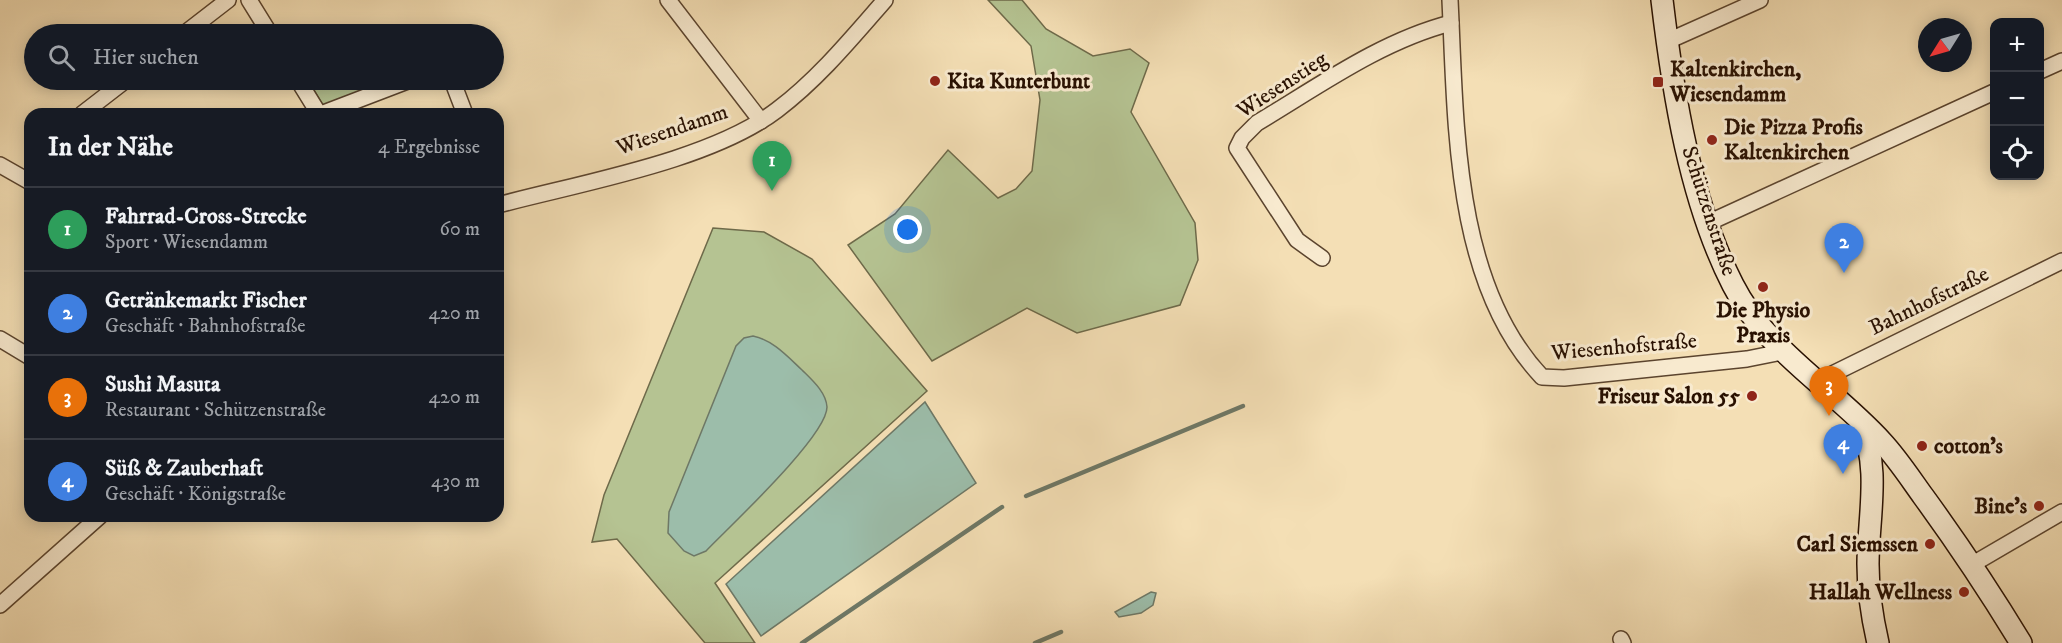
<!DOCTYPE html>
<html lang="de">
<meta charset="utf-8">
<style>
body{margin:0;font-family:"IM FELL DW Pica",serif;background:#242831;color:#f1f3f6}
.controls{position:absolute;right:18px;top:18px;display:grid;overflow:hidden;border-radius:12px;box-shadow:0 3px 15px #0003}
.controls button{width:54px;height:54px;display:grid;place-items:center;padding:0;border:0;border-bottom:2px solid #363941;background:#171b24;color:#f1f3f6;font:30px sans-serif}
.compass{position:absolute;left:1918px;top:18px;width:54px;height:54px;border-radius:50%;background:#171b24;box-shadow:0 3px 15px #0003;rotate:233deg}
.you{position:absolute;left:908px;top:230px;width:21px;height:21px;margin:-15px;border:4px solid #fff;border-radius:50%;background:#1a73e8;box-shadow:0 0 0 9px #1a73e833}
.badge{display:grid;place-items:center;width:39px;height:39px;border-radius:50%;background:#c59692;color:#fff;font-size:20px;font-weight:700}
.pin{position:absolute;translate:-50% -50px;filter:drop-shadow(0 2px 3px #0008)}
.pin::after{content:'';position:absolute;top:32px;width:21px;height:18px;background:inherit;clip-path:polygon(0 0,100% 0,50% 100%)}
.list{margin:0;padding:0;list-style:none}
h2{display:flex;justify-content:space-between;align-items:center;height:78px;margin:0;padding:0 24px;font-size:26px}
h2 small{font-size:20px;font-weight:400;color:#9ea1a6}
.list li{display:grid;grid-template-columns:39px 1fr auto;gap:18px;align-items:center;box-sizing:border-box;height:84px;padding:0 24px;border-top:2px solid #363941}
.list b{display:block;font-size:22px;white-space:nowrap}
.list p{margin:0;font-size:20px;white-space:nowrap;color:#9ea1a6}
.list em{font-size:20px;font-style:normal;color:#9ea1a6}
.icon{flex:none;width:33px;height:33px;fill:none;stroke:currentColor;stroke-width:2;stroke-linecap:round;stroke-linejoin:round}
.map{position:relative;flex:none;width:2062px;height:643px;overflow:hidden}
.search{position:absolute;background:#171b24;box-shadow:0 3px 15px #0003;left:24px;top:24px;width:480px;height:66px;display:flex;align-items:center;gap:15px;box-sizing:border-box;padding:0 21px;border-radius:33px;color:#9ea1a6;font-size:22px}
.panel{position:absolute;background:#171b24;box-shadow:0 3px 15px #0003;left:24px;top:108px;width:480px;height:414px;border-radius:18px}
.map>svg:first-child{display:block}
.green{fill:#b5c392;stroke:#6e6a4a;stroke-width:1.5}
.water{fill:#9cbdaa;stroke:#6e7866;stroke-width:1.5}
.lines{fill:none;stroke-linecap:round;stroke-linejoin:round}
.stream{stroke:#6e7866;stroke-width:4.5}
.minor-casing{stroke:#5b442e;stroke-width:18}
.secondary-casing{stroke:#281001;stroke-width:24}
.minor{stroke:#f8eacf;stroke-width:15}
.secondary{stroke:#f8eacf;stroke-width:21}
.poi-dot{fill:#8f2418;stroke:#f8eacf;stroke-width:2}
.labels{text-anchor:middle;dominant-baseline:central;stroke-width:6;stroke-linejoin:round;paint-order:stroke}
.poi-label{font-size:22px;font-weight:bold;fill:#281001;stroke:#f8eacf;text-anchor:start}
.street-label{font-size:22px;fill:#281001;stroke:#f8eacf}
</style>
<div class="map">
<svg width="2062" height="643" viewBox="0 0 2062 643">
<rect width="100%" height="100%" fill="#f4dfb5"/>
<filter id="stains"><feTurbulence type="fractalNoise" baseFrequency=".00333" numOctaves="4"/><feColorMatrix values="0 0 0 0 .2 0 0 0 0 .09 0 0 0 0 .02 0 0 0 .5 -.17"/></filter>
<radialGradient id="worn" r=".72"><stop offset=".6" stop-color="#630" stop-opacity="0"/><stop offset="1" stop-color="#630" stop-opacity=".3"/></radialGradient>
<g class="green">
<polygon points="988,0 1022,0 1046,29 1093,56 1130,49 1149,63 1131,112 1195,223 1198,260 1180,305 1077,333 1027,308 932,361 848,245 895,214 948,150 998,198 1016,189 1032,171 1040,100 1031,46"/>
<polygon points="308,80 379,80 381,83 324,107"/>
<polygon points="713,228 764,232 812,259 927,391 715,583 755,643 705,643 617,539 592,542 604,495"/>
</g>
<g class="water">
<path d="M753 336C773 340 788 357 802 370 812 380 826 392 827 407 827 436 730 526 706 551L694 556 684 551 668 533 669 512 736 346 744 338Z"/>
<polygon points="925,402 976,483 761,636 726,584"/>
<polygon points="1151,592 1156,593 1153,605 1141,613 1119,617 1115,612"/>
</g>
<g class="lines">
<g class="stream">
<polyline points="1026,496 1243,406"/>
<polyline points="802,643 1002,507"/>
<polyline points="1035,643 1061,632"/>
</g>
<defs>
<g id="minor">
<polyline points="249,0 270,34"/>
<polyline points="668,0 761,121"/>
<path d="M1450 0C1456 122 1453 283 1542 377L1564 378 1747 359 1782 352"/>
<polyline points="184,34 228,0"/>
<polyline points="1668,41 1760,0"/>
<polyline points="2040,71 2062,61"/>
<polyline points="298,80 319,114"/>
<polyline points="452,80 465,114"/>
<polyline points="82,114 126,80"/>
<polyline points="321,114 410,80"/>
<polyline points="0,165 30,182"/>
<path d="M498 205C580 183 710 161 777 110 818 79 851 39 885 0"/>
<polyline points="1708,223 1994,92"/>
<path d="M1322 258 1297 240 1237 148 1242 138 1257 123C1319 86 1381 41 1451 23"/>
<polyline points="0,339 30,357"/>
<polyline points="1816,382 2062,261"/>
<polyline points="1973,564 2062,512"/>
<polyline points="0,605 100,516"/>
<polyline points="1621,639 1623,643"/>
</g>
<g id="secondary">
<path d="M1662 0C1673 93 1690 201 1733 285 1767 352 1833 388 1882 442 1897 458 1910 478 1923 496 1958 544 1990 592 2021 643"/>
<path d="M1861 425C1881 466 1868 520 1868 564 1868 591 1872 617 1878 643"/>
</g>
</defs>
<use href="#minor" class="minor-casing"/>
<use href="#secondary" class="secondary-casing"/>
<use href="#minor" class="minor"/>
<use href="#secondary" class="secondary"/>
</g>
<g class="poi-dot">
<circle cx="935" cy="81" r="6"/>
<rect x="1652" y="76" width="12" height="12" rx="3"/>
<circle cx="1712" cy="140" r="6"/>
<circle cx="1763" cy="287" r="6"/>
<circle cx="1752" cy="396" r="6"/>
<circle cx="1922" cy="446" r="6"/>
<circle cx="2039" cy="506" r="6"/>
<circle cx="1930" cy="544" r="6"/>
<circle cx="1964" cy="592" r="6"/>
</g>
<g class="labels">
<g class="poi-label">
<text x="1670" y="69">Kaltenkirchen,<tspan x="1670" dy="25">Wiesendamm</tspan></text>
<text x="947" y="81">Kita Kunterbunt</text>
<text x="1724" y="127">Die Pizza Profis<tspan x="1724" dy="25">Kaltenkirchen</tspan></text>
<text x="1763" y="310" text-anchor="middle">Die Physio<tspan x="1763" dy="25">Praxis</tspan></text>
<text x="1740" y="396" text-anchor="end">Friseur Salon 55</text>
<text x="1934" y="446">cotton's</text>
<text x="2027" y="506" text-anchor="end">Bine's</text>
<text x="1918" y="544" text-anchor="end">Carl Siemssen</text>
<text x="1952" y="592" text-anchor="end">Hallah Wellness</text>
</g>
<g class="street-label">
<text transform="translate(1282 85) rotate(-33)">Wiesenstieg</text>
<text transform="translate(672 130) rotate(-19)">Wiesendamm</text>
<text transform="translate(1709 211) rotate(72)">Schützenstraße</text>
<text transform="translate(1929 301) rotate(-26)">Bahnhofstraße</text>
<text transform="translate(1624 347) rotate(-5)">Wiesenhofstraße</text>
</g>
</g>
<rect width="100%" height="100%" filter="url(#stains)"/>
<rect width="100%" height="100%" fill="url(#worn)"/>
</svg>
<div class="controls">
<button>+</button>
<button>−</button>
<button><svg class="icon" aria-label="locate" viewBox="0 0 24 24"><circle cx="12" cy="12" r="6"/><path d="M12 2v4M12 18v4M2 12h4M18 12h4"/></svg></button>
</div>
<svg class="compass" viewBox="-18 -18 36 36"><path d="M0-13l5 13h-10z" fill="#e53935"/><path d="M0 13l5-13h-10z" fill="#9ea1a6"/></svg>
<div class="you"></div>
<div class="pin badge" style="left:772px;top:191px;background:#2e9e5b">1</div>
<div class="pin badge" style="left:1844px;top:273px;background:#3f7fe0">2</div>
<div class="pin badge" style="left:1829px;top:416px;background:#e8710a">3</div>
<div class="pin badge" style="left:1843px;top:474px;background:#3f7fe0">4</div>
<div class="search"><svg class="icon" aria-label="search" viewBox="0 0 24 24"><circle cx="10" cy="10" r="6"/><path d="M15 15l6 6"/></svg>Hier suchen</div>
<section class="panel">
<h2>In der Nähe<small>4 Ergebnisse</small></h2>
<ul class="list">
<li><span class="badge" style="background:#2e9e5b">1</span><div><b>Fahrrad-Cross-Strecke</b><p>Sport · Wiesendamm</p></div><em>60 m</em></li>
<li><span class="badge" style="background:#3f7fe0">2</span><div><b>Getränkemarkt Fischer</b><p>Geschäft · Bahnhofstraße</p></div><em>420 m</em></li>
<li><span class="badge" style="background:#e8710a">3</span><div><b>Sushi Masuta</b><p>Restaurant · Schützenstraße</p></div><em>420 m</em></li>
<li><span class="badge" style="background:#3f7fe0">4</span><div><b>Süß &amp; Zauberhaft</b><p>Geschäft · Königstraße</p></div><em>430 m</em></li>
</ul>
</section>
</div>
